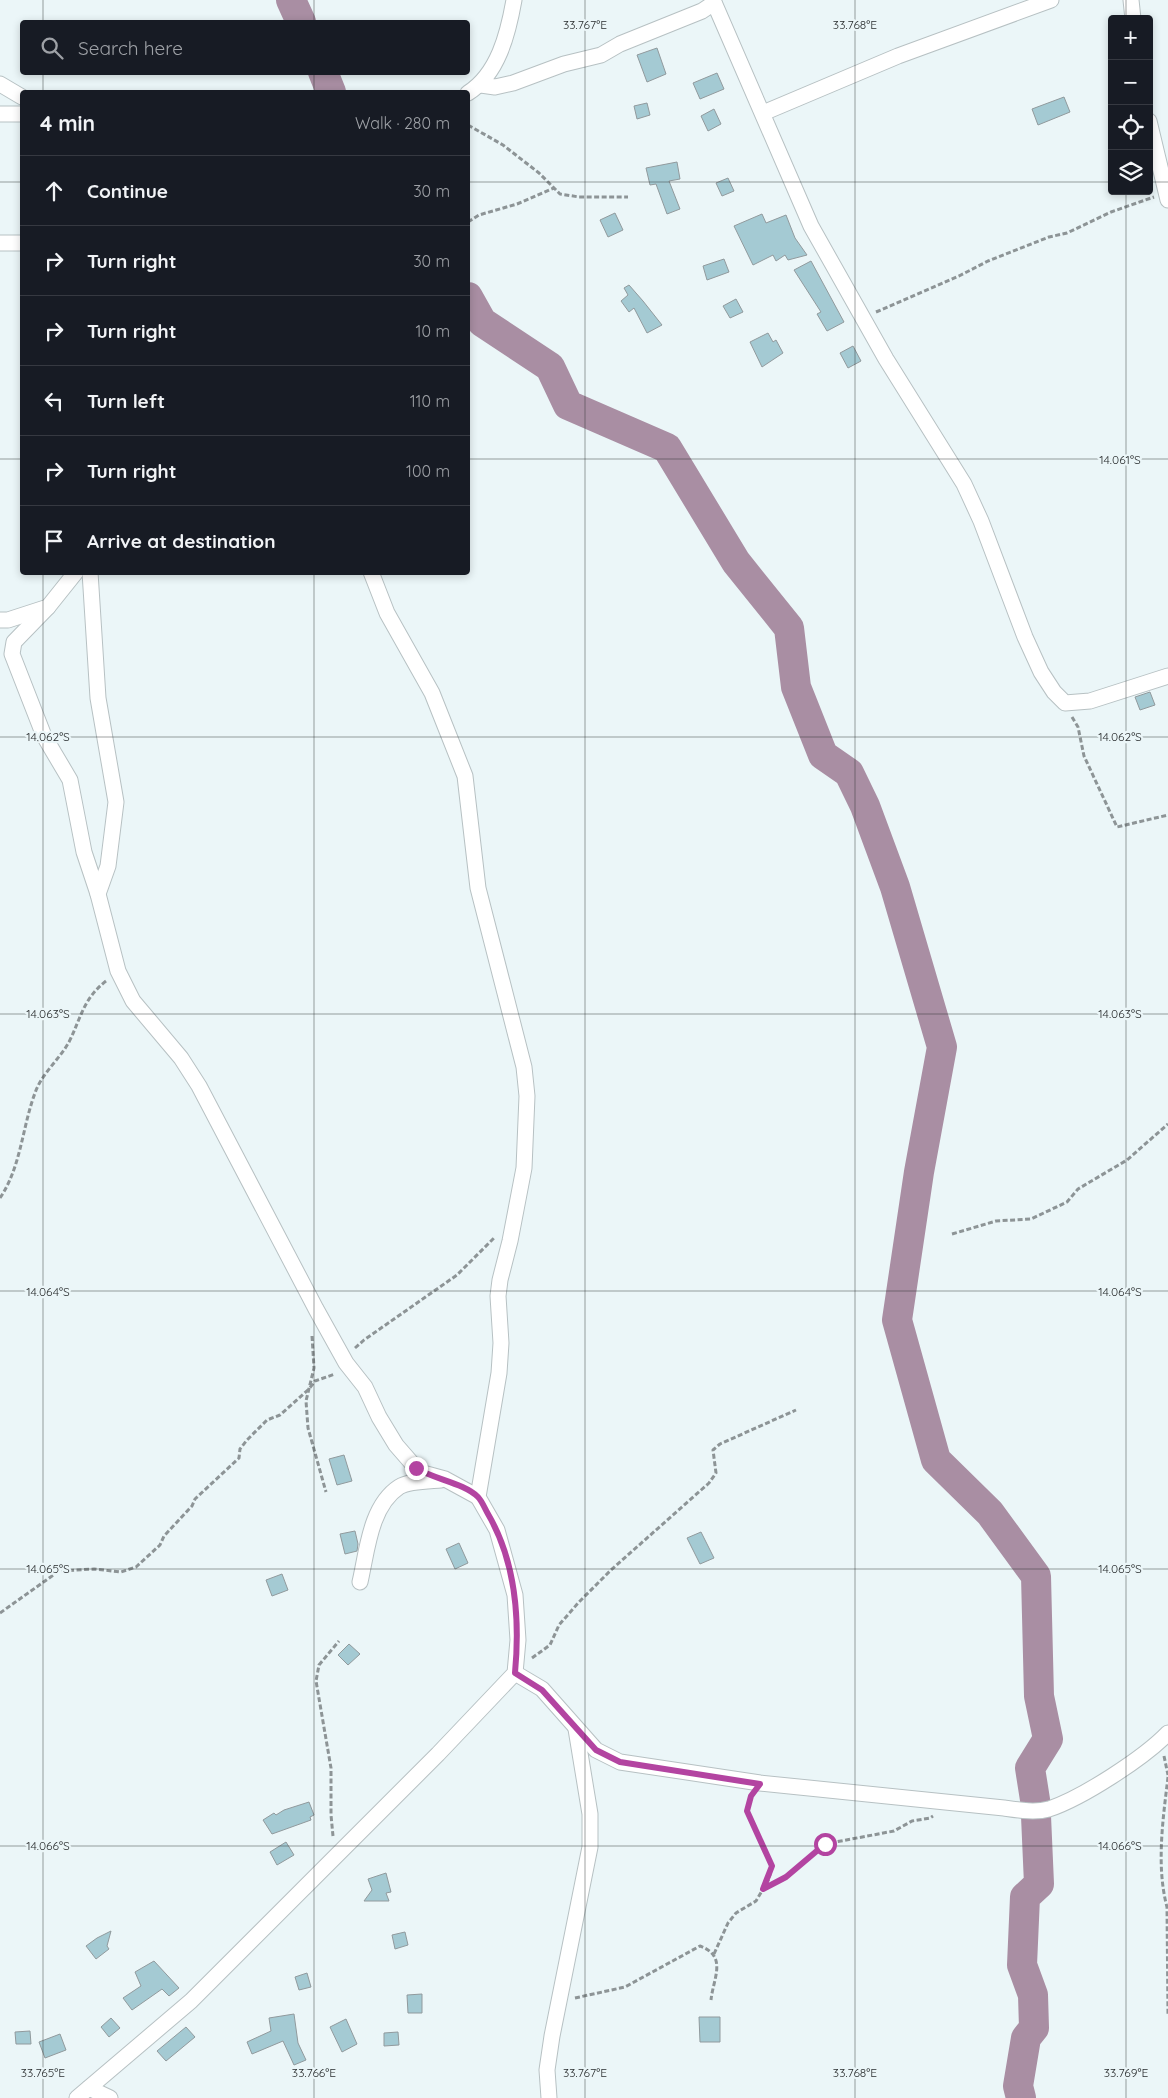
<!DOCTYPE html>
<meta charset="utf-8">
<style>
body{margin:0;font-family:Quicksand,sans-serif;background:#20242c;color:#f1f3f6}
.controls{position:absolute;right:15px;top:15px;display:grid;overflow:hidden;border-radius:5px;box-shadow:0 2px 8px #0003}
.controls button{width:45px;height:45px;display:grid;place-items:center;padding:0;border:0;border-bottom:1px solid #363941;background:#171b24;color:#f1f3f6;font:25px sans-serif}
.stop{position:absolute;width:15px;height:15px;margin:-11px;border:4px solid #b344a1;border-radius:50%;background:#fff}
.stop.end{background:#b344a1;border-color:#fff;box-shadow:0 1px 5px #0008}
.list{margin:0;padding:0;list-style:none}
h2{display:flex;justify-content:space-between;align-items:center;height:65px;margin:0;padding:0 20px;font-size:21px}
h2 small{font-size:16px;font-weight:400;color:#9ea1a6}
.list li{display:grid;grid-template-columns:32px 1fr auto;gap:15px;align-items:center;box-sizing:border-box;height:70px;padding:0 20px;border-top:1px solid #363941}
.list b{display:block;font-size:19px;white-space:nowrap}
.list em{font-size:16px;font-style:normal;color:#9ea1a6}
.icon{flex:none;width:28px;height:28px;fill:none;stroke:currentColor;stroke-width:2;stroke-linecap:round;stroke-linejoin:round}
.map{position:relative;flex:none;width:1168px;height:2098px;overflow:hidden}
.search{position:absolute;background:#171b24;box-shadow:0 2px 8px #0003;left:20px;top:20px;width:450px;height:55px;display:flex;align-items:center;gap:12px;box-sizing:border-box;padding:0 18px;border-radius:5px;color:#9ea1a6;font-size:19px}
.panel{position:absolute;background:#171b24;box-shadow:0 2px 8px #0003;left:20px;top:90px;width:450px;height:485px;border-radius:5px}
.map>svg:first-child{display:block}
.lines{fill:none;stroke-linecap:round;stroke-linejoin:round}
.river{stroke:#a98ea3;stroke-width:30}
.building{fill:#a4cad3;stroke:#919a9d}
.minor-casing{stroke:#b7c1c3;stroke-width:17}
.path{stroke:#8d9496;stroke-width:3;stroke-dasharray:5 2.5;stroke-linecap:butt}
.minor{stroke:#fff;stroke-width:15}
.route{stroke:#b344a1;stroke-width:6}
.ticks{fill:none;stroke:#292d2e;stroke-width:1;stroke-opacity:0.45}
.ticks-label{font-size:12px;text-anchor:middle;fill:#292d2e;stroke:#ebf6f8;stroke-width:4.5;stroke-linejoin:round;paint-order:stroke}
</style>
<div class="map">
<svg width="1168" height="2098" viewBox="0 0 1168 2098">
<rect width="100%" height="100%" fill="#ebf6f8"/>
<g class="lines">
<g class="river">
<polyline points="291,0 301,22"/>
<polyline points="323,72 331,92"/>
<polyline points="468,297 482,322 550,367 568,405 667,448 736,562 789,628 796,687 823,755 849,773 865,806 895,887 942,1047 919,1172 897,1320 936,1460 990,1513 1036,1576 1039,1696 1048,1739 1030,1768 1036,1806"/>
<polyline points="1021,2098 1018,2086 1026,2038 1034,2028 1033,1995 1022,1965 1025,1897 1039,1884 1036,1816"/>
</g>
</g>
<g class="building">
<polygon points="657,48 666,74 647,82 637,55"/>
<polygon points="717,73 724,89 700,99 693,83"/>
<polygon points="1064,97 1070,112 1038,125 1032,109"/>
<polygon points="647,103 650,115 637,119 634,106"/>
<polygon points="714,109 721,124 708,131 701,116"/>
<polygon points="677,162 680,179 669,181 680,209 667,214 656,184 650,185 646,168"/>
<polygon points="728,178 734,191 722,196 716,183"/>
<polygon points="615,213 623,230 608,237 600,220"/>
<polygon points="762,214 766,223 786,215 795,238 807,255 788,260 785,255 776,261 773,255 753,265 734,226"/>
<polygon points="724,259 729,272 707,280 703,266"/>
<polygon points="811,261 844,322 827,331 817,314 821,312 794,270"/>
<polygon points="629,285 643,301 662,325 647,333 634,308 629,312 621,301 628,295 624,288"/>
<polygon points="736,299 743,312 730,318 723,306"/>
<polygon points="768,333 773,342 776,340 783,353 762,367 750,342"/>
<polygon points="853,346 861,361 848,368 840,353"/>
<polygon points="1150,692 1155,705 1140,710 1135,697"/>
<polygon points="344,1455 352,1481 337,1485 329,1459"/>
<polygon points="355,1531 358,1544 357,1551 345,1554 340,1534"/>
<polygon points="701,1532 714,1558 700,1564 687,1538"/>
<polygon points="459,1543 468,1563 455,1569 446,1549"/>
<polygon points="282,1574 288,1590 272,1596 266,1580"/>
<polygon points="349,1644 360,1654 348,1665 338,1655"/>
<polygon points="309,1802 314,1815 310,1817 311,1820 272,1834 263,1820 274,1813 276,1815 284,1810"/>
<polygon points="286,1842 294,1855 277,1865 270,1852"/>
<polygon points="386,1873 391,1892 386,1893 389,1901 364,1901 372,1890 368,1879"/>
<polygon points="111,1931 107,1946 109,1949 96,1959 86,1946 97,1938"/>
<polygon points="405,1932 408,1945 395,1949 392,1935"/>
<polygon points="154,1961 179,1988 169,1996 162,1989 132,2010 123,1998 141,1986 135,1972"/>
<polygon points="307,1973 311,1987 299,1990 295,1977"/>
<polygon points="422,1994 422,2013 408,2013 407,1995"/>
<polygon points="294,2014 298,2043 306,2060 294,2065 283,2041 252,2054 247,2042 271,2031 269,2018"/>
<polygon points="699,2017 720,2017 720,2042 700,2042"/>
<polygon points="111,2018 120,2028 109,2037 101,2027"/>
<polygon points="346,2019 357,2044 342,2052 330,2027"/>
<polygon points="186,2027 195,2037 166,2061 157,2051"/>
<polygon points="30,2031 31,2044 16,2044 15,2032"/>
<polygon points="398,2032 399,2045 384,2046 384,2033"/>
<polygon points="60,2034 66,2050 45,2058 39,2042"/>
</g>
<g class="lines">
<defs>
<g id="minor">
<polyline points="713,0 811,226 886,359 964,484 981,521 1025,637 1041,672 1054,692 1065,703 1090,701 1168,676"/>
<polyline points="1131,0 1133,19"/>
<polyline points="0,84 22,97"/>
<polyline points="481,85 495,87 513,83 564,64 601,55 620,44 702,11 714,3"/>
<path d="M468 93C498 74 508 34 514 0"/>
<polyline points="763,113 898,56 1051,0"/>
<polyline points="0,114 22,114"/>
<polyline points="1149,121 1168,200"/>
<polyline points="0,243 22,243"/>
<polyline points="90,572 98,698 116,802 108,866 98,894"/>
<polyline points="48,607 14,642 12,654 44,736 70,780 84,852 98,894 118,971 133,1001 181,1058 199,1086 316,1309 346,1363 365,1387 379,1417 396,1445 416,1468 423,1473 445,1479 478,1497"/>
<polyline points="0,620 8,620 48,607 76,572"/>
<path d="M360 1582C367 1552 370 1506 399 1487 408 1481 429 1481 441 1480"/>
<path d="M515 1673 542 1689 596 1750 620 1762 760 1783 1004 1808C1018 1810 1035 1813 1049 1809 1082 1798 1144 1758 1168 1733"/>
<polyline points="89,2088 110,2098"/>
<polyline points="77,2098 191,2001 438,1754 515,1673 518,1640 515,1595 497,1530 478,1497 499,1373 501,1343 498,1296 500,1280 510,1241 524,1168 527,1096 524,1067 478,888 465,776 432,693 387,613 371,572"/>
<polyline points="549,2098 547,2070 552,2036 590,1847 590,1814 576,1729"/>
</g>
</defs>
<use href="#minor" class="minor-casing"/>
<g class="path">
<polyline points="468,125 503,145 539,173 560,194 579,197 628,197"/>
<polyline points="468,222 479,215 517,204 554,188"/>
<polyline points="876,312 959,276 988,261 1049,237 1067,233 1111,212 1154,197"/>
<polyline points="1072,717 1078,727 1084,756 1117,827 1168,815"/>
<path d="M0 1198C21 1167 22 1128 35 1093 42 1073 59 1060 69 1042 81 1018 83 999 106 981"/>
<polyline points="952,1234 996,1221 1031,1219 1067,1202 1078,1189 1127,1160 1168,1124"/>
<polyline points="312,1336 314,1368 306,1401 308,1428 326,1492"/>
<polyline points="355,1348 364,1340 457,1275 494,1238"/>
<polyline points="0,1613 59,1571 94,1569 121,1572 136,1567 160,1545 164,1536 192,1506 195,1499 239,1458 240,1449 247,1440 267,1420 280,1415 309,1389 315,1381 335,1374"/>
<polyline points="532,1658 550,1645 559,1625 579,1602 611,1570 709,1483 716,1473 713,1450 720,1444 796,1410"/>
<polyline points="1164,1756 1168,1775"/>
<path d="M1168 1777C1163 1819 1156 1866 1167 1907L1168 2016"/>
<polyline points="333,1836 331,1815 331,1768 316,1681 319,1665 339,1641"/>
<polyline points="763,1889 786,1877 825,1844 894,1831 912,1821 930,1818 933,1816"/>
<polyline points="714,1954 728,1923 736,1913 756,1901 769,1879 772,1866 747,1811 751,1796"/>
<path d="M575 1998 625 1987 700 1946C728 1956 713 1979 711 2000"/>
</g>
<use href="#minor" class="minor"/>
</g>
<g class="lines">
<path class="route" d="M416 1468C433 1479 464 1483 478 1497 482 1501 485 1509 488 1514 516 1562 520 1619 515 1673L542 1690 596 1750 620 1762 760 1784 751 1796 747 1811 772 1866 763 1889 786 1877 825 1844"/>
</g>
<path class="ticks" d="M43 0V22M314 0V22M585 0V2098M855 0V2098M1126 0V19M43 72V92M314 72V92M0 182H22M468 182H1112M1149 182H1168M1126 191V2098M0 459H22M468 459H1168M43 572V2098M314 572V2098M0 737H1168M0 1014H1168M0 1291H1168M0 1569H1168M0 1846H1168"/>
<g class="ticks-label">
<text x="585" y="29">33.767°E</text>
<text x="855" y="29">33.768°E</text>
<text x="1120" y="464">14.061°S</text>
<text x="48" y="741">14.062°S</text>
<text x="1120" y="741">14.062°S</text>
<text x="48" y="1018">14.063°S</text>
<text x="1120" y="1018">14.063°S</text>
<text x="48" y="1296">14.064°S</text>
<text x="1120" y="1296">14.064°S</text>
<text x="48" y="1573">14.065°S</text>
<text x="1120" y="1573">14.065°S</text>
<text x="48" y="1850">14.066°S</text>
<text x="1120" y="1850">14.066°S</text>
<text x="43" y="2077">33.765°E</text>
<text x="314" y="2077">33.766°E</text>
<text x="585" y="2077">33.767°E</text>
<text x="855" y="2077">33.768°E</text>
<text x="1126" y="2077">33.769°E</text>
</g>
</svg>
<div class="controls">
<button>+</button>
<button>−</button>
<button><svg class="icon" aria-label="locate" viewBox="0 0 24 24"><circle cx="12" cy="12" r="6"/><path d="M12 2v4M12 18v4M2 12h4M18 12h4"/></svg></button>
<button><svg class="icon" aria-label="layers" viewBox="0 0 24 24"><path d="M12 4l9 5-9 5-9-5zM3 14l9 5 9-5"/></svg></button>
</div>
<div class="stop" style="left:825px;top:1844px"></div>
<div class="stop end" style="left:416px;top:1468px"></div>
<div class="search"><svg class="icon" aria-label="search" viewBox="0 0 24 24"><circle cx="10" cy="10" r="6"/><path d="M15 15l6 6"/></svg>Search here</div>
<section class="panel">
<h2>4 min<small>Walk · 280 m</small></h2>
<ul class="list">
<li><svg class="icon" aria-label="ahead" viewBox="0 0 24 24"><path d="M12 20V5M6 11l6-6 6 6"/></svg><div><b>Continue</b></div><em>30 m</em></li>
<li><svg class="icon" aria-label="right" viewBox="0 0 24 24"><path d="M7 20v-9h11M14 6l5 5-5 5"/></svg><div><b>Turn right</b></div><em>30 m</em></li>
<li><svg class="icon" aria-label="right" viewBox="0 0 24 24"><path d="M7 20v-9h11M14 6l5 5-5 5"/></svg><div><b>Turn right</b></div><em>10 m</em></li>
<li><svg class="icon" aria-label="left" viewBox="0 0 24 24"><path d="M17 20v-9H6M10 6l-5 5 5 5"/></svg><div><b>Turn left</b></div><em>110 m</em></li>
<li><svg class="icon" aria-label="right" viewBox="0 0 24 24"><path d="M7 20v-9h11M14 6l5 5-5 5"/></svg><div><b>Turn right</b></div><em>100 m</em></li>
<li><svg class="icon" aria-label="arrive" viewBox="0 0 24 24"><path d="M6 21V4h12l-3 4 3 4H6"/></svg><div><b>Arrive at destination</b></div></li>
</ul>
</section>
</div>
